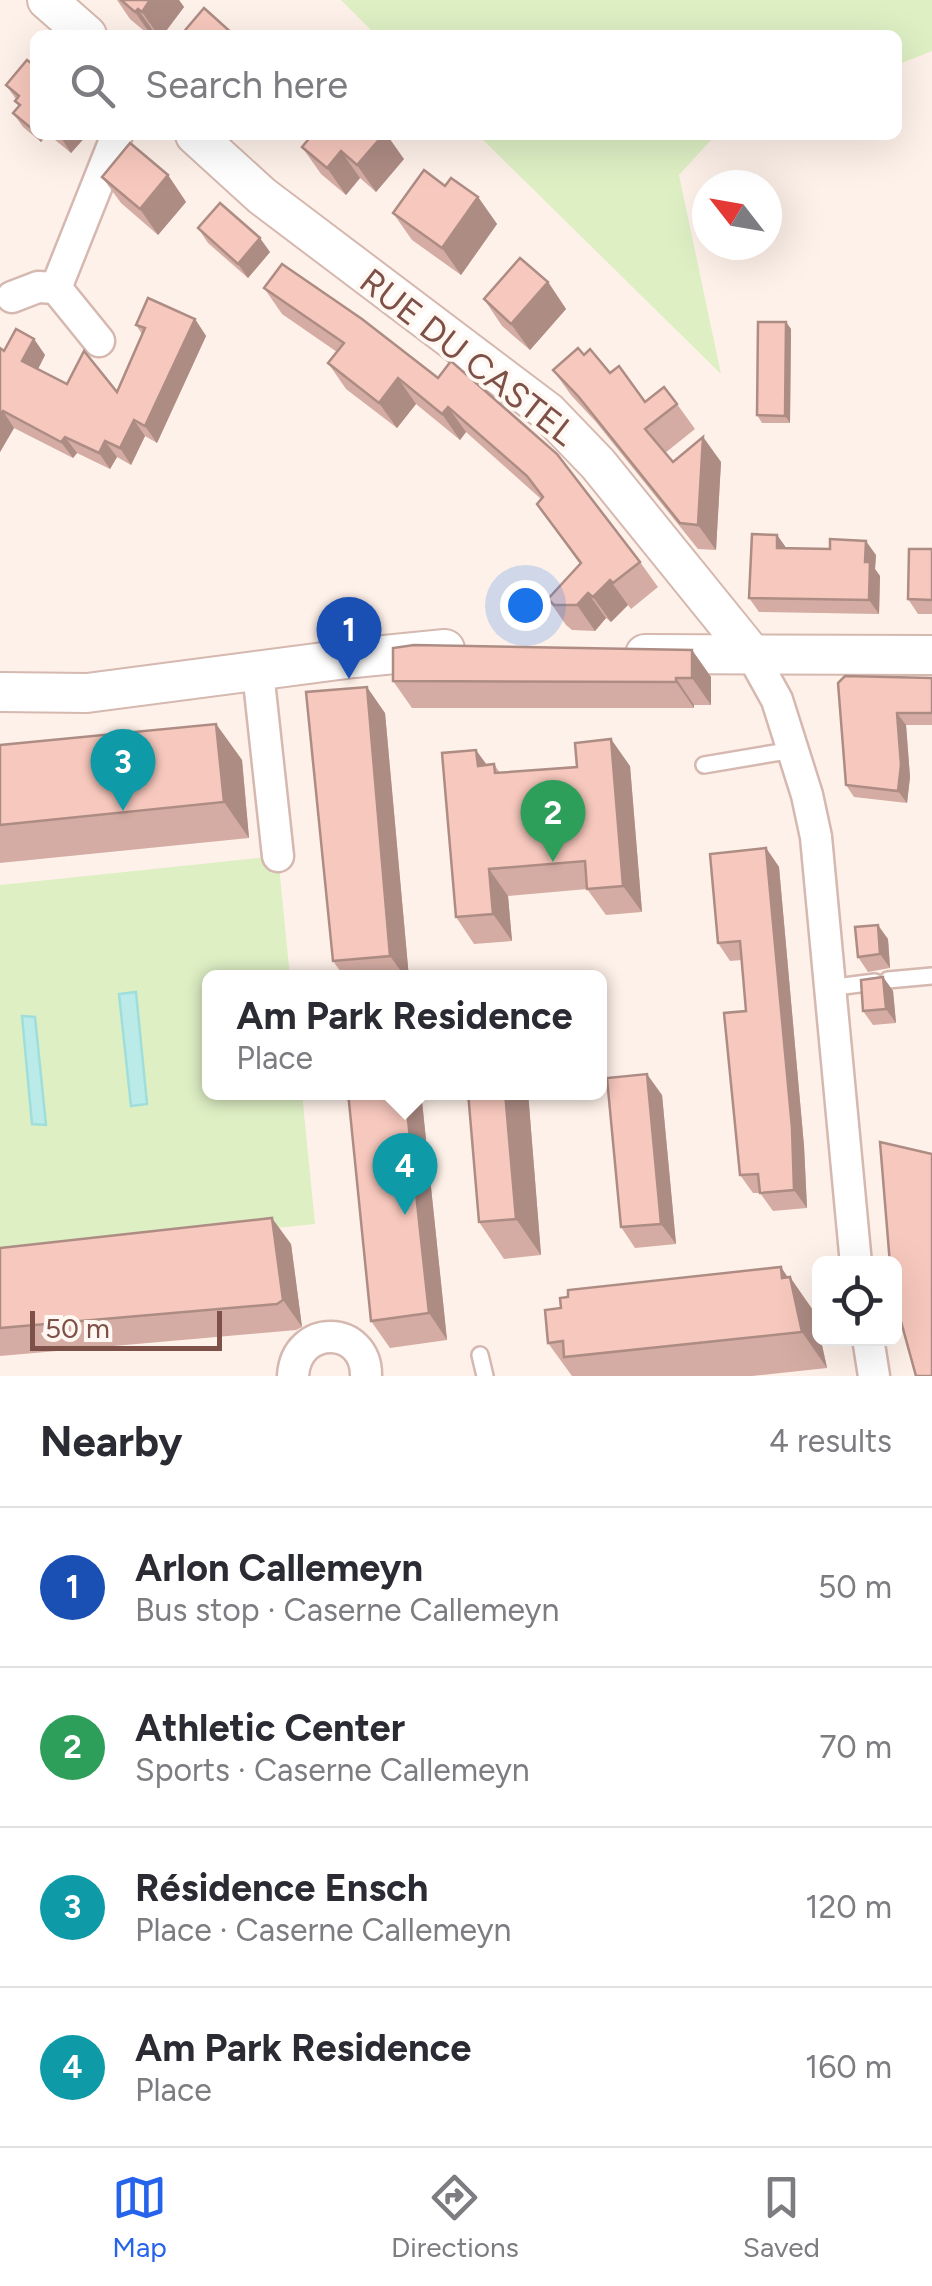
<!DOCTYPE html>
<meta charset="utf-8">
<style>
body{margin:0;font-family:Figtree,sans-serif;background:#f7f7f7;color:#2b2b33}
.controls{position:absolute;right:30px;bottom:30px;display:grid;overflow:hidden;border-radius:15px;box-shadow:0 10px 40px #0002}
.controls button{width:90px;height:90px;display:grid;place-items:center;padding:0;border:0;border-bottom:2px solid #e1e1e2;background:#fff;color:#2b2b33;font:50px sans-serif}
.compass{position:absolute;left:692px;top:170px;width:90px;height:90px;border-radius:50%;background:#fff;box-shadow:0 10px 40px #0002;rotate:301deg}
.scale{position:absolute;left:30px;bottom:25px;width:192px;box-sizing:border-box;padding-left:10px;border:5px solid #7d5048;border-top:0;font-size:28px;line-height:35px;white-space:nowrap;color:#7d5048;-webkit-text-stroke:8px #fff7f1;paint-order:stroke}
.you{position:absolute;left:525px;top:605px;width:35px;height:35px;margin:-25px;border:8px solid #fff;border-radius:50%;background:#1a73e8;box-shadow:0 0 0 15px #1a73e833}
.badge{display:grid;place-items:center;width:65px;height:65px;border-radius:50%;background:#2563eb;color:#fff;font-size:32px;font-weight:700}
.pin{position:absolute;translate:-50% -82px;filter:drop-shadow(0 2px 5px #0008)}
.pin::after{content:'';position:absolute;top:52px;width:35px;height:30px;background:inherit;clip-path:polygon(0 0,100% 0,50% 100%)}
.popup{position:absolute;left:202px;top:970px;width:405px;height:130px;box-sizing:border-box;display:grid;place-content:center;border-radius:15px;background:#fff;filter:drop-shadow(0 2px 8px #0005);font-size:32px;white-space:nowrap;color:#7c7c81}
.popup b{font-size:38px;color:#2b2b33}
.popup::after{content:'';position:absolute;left:50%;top:100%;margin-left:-20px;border:20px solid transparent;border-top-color:#fff}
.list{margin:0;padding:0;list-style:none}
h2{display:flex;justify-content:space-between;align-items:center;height:130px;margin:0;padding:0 40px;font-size:42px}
h2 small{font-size:32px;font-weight:400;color:#7c7c81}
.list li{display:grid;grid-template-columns:65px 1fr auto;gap:30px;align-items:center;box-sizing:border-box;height:160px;padding:0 40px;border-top:2px solid #e1e1e2}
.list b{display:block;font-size:38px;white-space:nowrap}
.list p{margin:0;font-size:32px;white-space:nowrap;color:#7c7c81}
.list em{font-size:32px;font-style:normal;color:#7c7c81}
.icon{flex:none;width:55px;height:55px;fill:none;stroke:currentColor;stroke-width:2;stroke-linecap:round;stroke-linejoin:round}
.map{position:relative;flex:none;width:932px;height:1376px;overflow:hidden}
.search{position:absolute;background:#fff;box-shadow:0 10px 40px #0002;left:30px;right:30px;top:30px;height:110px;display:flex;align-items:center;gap:25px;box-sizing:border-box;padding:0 35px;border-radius:15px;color:#7c7c81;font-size:38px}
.sheet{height:770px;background:#fff}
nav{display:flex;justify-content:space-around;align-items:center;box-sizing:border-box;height:140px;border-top:2px solid #e1e1e2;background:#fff;font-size:28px;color:#7c7c81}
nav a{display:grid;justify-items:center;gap:5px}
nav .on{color:#2563eb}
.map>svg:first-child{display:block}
.green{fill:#deefc4}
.water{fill:#baebe8;stroke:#9fdedb;stroke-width:2.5}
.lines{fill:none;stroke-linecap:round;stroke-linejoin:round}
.service-casing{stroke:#d5b8af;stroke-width:20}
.minor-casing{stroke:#d5b8af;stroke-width:35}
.tertiary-casing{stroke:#d5b8af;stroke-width:42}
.service{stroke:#fff;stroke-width:15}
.minor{stroke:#fff;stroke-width:30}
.tertiary{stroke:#fff;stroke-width:38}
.wall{fill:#d4aca3}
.shaded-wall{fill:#ad8c84}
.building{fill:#f7c8bd;stroke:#ad8c84;stroke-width:2.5}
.labels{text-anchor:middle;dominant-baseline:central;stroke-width:8;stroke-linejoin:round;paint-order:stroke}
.street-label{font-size:35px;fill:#7d5048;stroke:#fff7f1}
</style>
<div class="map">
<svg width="932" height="1376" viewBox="0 0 932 1376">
<rect width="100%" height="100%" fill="#fef1e9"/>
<g class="green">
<polygon points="341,0 932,0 932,51 897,65 897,35 376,35"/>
<polygon points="478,135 724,135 710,141 679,175 721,374"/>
<polygon points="278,856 290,977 210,978 210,1092 302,1093 315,1224 0,1257 0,885"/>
</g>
<g class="water">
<polygon points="136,992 147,1104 131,1106 119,994"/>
<polygon points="22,1016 35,1017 46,1125 32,1124"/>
</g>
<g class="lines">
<defs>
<g id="service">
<polyline points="704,765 793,750"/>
<polyline points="888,980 932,976"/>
<polyline points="828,988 875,982"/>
<polyline points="480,1355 485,1376"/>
</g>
<g id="minor">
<polyline points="12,297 38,287 56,288"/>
<polyline points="99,341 56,288 117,135"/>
<polyline points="751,653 777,700 807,795 816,837 856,1264"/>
<polyline points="258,672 278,856"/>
<polyline points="868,1338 874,1376"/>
<path d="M293 1376C296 1323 367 1325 366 1376"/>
</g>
<g id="tertiary">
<polyline points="47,0 87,35"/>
<polyline points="195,135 262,196 548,412 598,464 751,653"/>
<polyline points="645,654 932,655"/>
<polyline points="0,692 87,693 354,658 445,649"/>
</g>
</defs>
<use href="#service" class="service-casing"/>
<use href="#minor" class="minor-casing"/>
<use href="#tertiary" class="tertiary-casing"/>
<use href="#service" class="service"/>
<use href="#minor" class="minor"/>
<use href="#tertiary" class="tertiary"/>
</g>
<g class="wall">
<polygon points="117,0 179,0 184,7 163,35 149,35 130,19"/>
<polygon points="35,66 35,135 47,135 41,142 23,127 13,113 19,106 15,101 16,99 6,85"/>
<polygon points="49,135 87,135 71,153"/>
<polygon points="302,147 404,159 376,192 360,178 346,195 321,174"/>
<polygon points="168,175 186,202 158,235 121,203 102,177"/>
<polygon points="445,186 478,197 497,224 461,275 412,240 393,213"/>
<polygon points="198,228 270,252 248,278 208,243"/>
<polygon points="282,264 640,562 658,587 631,609 628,605 611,622 606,618 595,631 572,630 566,625 548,599 580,564 537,504 541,499 466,432 460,440 416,404 397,428 346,389 328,363 337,352 282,314 264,288"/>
<polygon points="548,282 566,309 530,350 502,326 484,299"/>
<polygon points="195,319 206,336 157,443 145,436 131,465 117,457 110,469 77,453 73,458 14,428 0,452 0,348 4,351 34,339 45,355 38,369 67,384 117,392 142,334 136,325"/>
<polygon points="786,322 791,329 790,423 762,423 757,415"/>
<polygon points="584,355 645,402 677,404 695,429 665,453 673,462 703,437 721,462 716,550 698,549 596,422 571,395 553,370"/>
<polygon points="777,535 786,548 876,555 875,569 880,576 879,614 759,612 749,598"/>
<polygon points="932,549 932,614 918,614 908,599"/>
<polygon points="692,650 711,677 711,705 694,705 694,708 412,708 393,681"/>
<polygon points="932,678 932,725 906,725 910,777 907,803 854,797 846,785 838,683"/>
<polygon points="385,713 409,978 345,978 333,961"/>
<polygon points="216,724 242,760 249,838 0,863 0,745"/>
<polygon points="494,764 500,773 630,766 642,912 606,915 587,889 508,896 512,941 474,944 456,917 487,765"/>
<polygon points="766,848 779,867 804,1146 807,1208 773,1211 760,1193 753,1193 740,1175 746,1011 742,960 730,961 718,943"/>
<polygon points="888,939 890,968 868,972 858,957"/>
<polygon points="883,977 893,991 896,1023 873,1025 863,1011"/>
<polygon points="348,1092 421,1092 447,1340 390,1348 371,1321"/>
<polygon points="468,1092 528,1092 541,1255 504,1259 479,1222"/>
<polygon points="662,1095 676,1244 635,1248 621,1227"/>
<polygon points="291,1244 302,1327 296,1330 0,1356 0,1248"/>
<polygon points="788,1277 815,1313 827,1368 752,1376 572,1376 548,1343"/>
</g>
<g class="shaded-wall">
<polygon points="150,0 179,0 184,7 163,35 158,35 142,12"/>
<polygon points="138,9 156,35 151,35 135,12"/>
<polygon points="36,135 47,135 41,142"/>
<polygon points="65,135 87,135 71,153 62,139"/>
<polygon points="383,135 387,135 404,159 376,192 357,165"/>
<polygon points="341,151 360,178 346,195 327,168"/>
<polygon points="168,175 186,202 158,235 140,209"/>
<polygon points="478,197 497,224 461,275 442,248"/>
<polygon points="260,238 270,252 248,278 238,264"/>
<polygon points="548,282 566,309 530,350 511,324"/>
<polygon points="195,319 206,336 157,443 145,426"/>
<polygon points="786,322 791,329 790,423 785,416"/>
<polygon points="34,339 45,355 34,377 22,361"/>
<polygon points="398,378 416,404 397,428 379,403"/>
<polygon points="448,407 466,432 460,440 442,414"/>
<polygon points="3,411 14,428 0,452 0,416"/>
<polygon points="134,420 145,436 131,465 120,448"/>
<polygon points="65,437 77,453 73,458 61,442"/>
<polygon points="703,437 721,462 716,550 698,525"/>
<polygon points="105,441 117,457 110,469 99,453"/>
<polygon points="777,535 787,549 777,548"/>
<polygon points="866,541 876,555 875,569 880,576 879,614 869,600 865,562"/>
<polygon points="610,580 628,605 611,622 593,597"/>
<polygon points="588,593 606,618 595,631 577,605"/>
<polygon points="692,650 711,677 711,705 692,678"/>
<polygon points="676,678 694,705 694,708 676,682"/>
<polygon points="367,687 385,713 409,978 406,978 390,956"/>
<polygon points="897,713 906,725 910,777 907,803 898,791"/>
<polygon points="216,724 242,760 249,838 224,802"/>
<polygon points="611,739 630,766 642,912 623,886"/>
<polygon points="476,750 495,776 478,766"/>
<polygon points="766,848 779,867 804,1146 807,1208 794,1190"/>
<polygon points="489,869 508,896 512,941 493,914"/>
<polygon points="878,925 888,939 890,968 880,954"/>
<polygon points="883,977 893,991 896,1023 886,1009"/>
<polygon points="647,1074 662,1095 676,1244 661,1224"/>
<polygon points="405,1092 421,1092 447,1340 429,1313"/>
<polygon points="505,1092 528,1092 541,1255 516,1219"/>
<polygon points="272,1218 291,1244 302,1327 283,1300"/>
<polygon points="781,1267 791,1282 790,1277 815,1313 827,1368 802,1332 782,1278"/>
</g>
<g class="building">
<polygon points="121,0 150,0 142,12 138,9 135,12"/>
<polygon points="204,8 234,35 181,35"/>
<polygon points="27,60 35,66 35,123 31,128 13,113 20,105 15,101 19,96 6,85"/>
<polygon points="312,135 383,135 357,165 341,151 327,168 302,147"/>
<polygon points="130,143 168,175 140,209 102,177"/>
<polygon points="424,170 445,186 451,178 478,197 442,248 393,213"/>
<polygon points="220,203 260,238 238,264 198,228"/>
<polygon points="520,258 548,282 511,324 484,299"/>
<polygon points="282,264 362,319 438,378 451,361 557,454 640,562 613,583 610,580 593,597 588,593 577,605 554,605 548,599 581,563 537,504 543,497 527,476 448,407 442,414 398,378 379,403 328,363 344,343 264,288"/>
<polygon points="148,298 195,319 145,426 134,420 120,448 105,441 99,453 65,437 61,442 3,411 0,416 0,348 4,351 16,329 34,339 22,361 67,384 84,351 117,392 145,328 136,325"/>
<polygon points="758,322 786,322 785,416 757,415"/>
<polygon points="578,348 584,355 590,349 610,373 619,366 645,402 664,387 677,404 645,429 673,462 703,437 698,525 680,523 578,396 553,370"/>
<polygon points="752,534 777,535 777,548 830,549 830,539 866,541 865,562 870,562 869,600 749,598"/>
<polygon points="909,549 932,549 932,600 908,599"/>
<polygon points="414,645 692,650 692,678 676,678 676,682 393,681 393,648"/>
<polygon points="845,676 932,678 932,713 897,713 901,765 898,791 846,785 838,683"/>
<polygon points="367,687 390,956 333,961 306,692"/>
<polygon points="216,724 224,802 0,825 0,745"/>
<polygon points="611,739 623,886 587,889 585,861 489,869 493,914 456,917 442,753 476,750 478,766 494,764 495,773 577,767 575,743"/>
<polygon points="766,848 792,1128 794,1190 760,1193 758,1174 740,1175 724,1013 746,1011 740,941 718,943 710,854"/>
<polygon points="878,925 880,954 858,957 855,927"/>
<polygon points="883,977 886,1009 863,1011 861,980"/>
<polygon points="647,1074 661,1224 621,1227 607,1078"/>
<polygon points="348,1092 405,1092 429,1313 371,1321"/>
<polygon points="468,1092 505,1092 516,1219 479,1222"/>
<polygon points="880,1142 932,1154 932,1376 916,1376 894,1296 894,1264 890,1264"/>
<polygon points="272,1218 283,1300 277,1304 0,1328 0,1248"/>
<polygon points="781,1267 782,1278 790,1277 802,1332 564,1357 563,1341 548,1343 545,1310 561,1308 560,1298 568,1297 568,1290"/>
</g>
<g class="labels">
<g class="street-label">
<text transform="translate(468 357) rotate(38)">RUE DU CASTEL</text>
</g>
</g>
</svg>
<div class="controls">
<button><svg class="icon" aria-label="locate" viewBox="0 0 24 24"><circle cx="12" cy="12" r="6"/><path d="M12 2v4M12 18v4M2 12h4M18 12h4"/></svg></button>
</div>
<svg class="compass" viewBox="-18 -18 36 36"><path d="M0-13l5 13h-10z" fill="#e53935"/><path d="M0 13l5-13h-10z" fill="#7c7c81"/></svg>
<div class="scale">50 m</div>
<div class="you"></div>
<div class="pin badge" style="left:349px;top:679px;background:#1a4fb4">1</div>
<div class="pin badge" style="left:553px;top:862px;background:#2e9e5b">2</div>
<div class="pin badge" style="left:123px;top:811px;background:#0f9aa8">3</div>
<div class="pin badge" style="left:405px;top:1215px;background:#0f9aa8">4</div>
<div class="popup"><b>Am Park Residence</b>Place</div>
<div class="search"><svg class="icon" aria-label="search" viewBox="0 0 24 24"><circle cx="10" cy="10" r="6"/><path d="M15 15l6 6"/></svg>Search here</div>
</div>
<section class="sheet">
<h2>Nearby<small>4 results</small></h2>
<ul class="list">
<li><span class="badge" style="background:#1a4fb4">1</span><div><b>Arlon Callemeyn</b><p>Bus stop · Caserne Callemeyn</p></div><em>50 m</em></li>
<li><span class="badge" style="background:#2e9e5b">2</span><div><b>Athletic Center</b><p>Sports · Caserne Callemeyn</p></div><em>70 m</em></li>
<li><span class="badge" style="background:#0f9aa8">3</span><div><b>Résidence Ensch</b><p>Place · Caserne Callemeyn</p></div><em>120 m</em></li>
<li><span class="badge" style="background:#0f9aa8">4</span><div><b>Am Park Residence</b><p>Place</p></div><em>160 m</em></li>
</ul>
</section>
<nav>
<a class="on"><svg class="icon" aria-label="map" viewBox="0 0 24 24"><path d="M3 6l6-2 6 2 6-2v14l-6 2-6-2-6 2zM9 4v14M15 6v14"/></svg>Map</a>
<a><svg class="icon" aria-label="directions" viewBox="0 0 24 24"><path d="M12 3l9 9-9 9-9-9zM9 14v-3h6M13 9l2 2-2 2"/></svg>Directions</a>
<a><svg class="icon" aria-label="saved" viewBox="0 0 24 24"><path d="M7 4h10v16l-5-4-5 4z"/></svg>Saved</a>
</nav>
